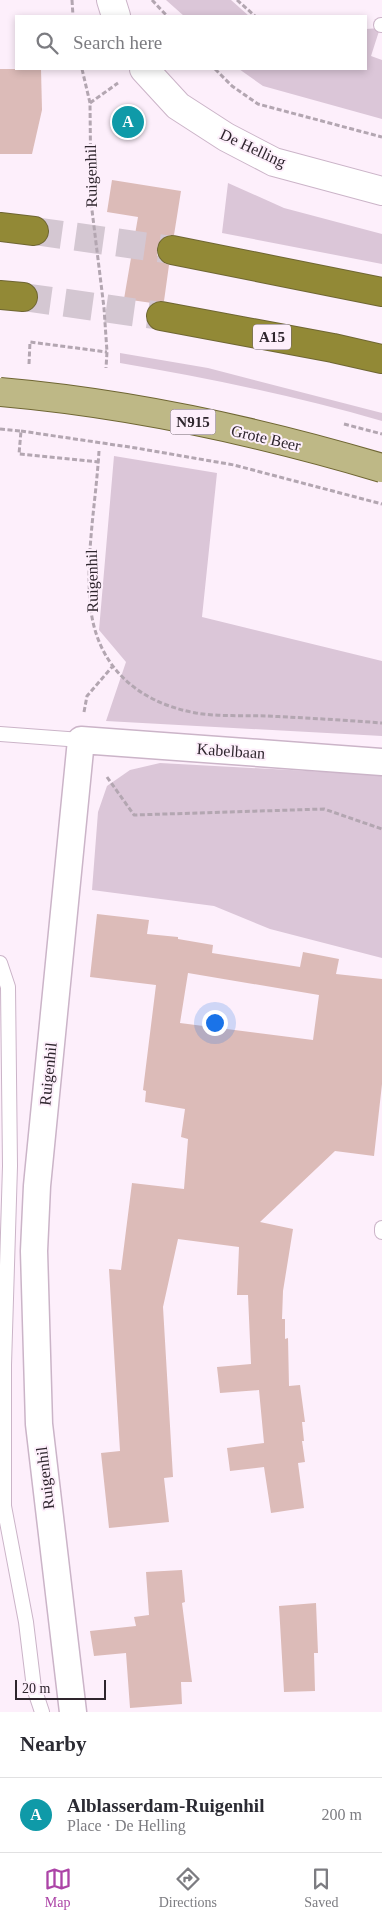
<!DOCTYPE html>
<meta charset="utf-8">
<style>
body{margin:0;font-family:Georgia,serif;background:#f2f2f3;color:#2b2b33}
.scale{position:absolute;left:15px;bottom:12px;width:91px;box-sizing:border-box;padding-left:5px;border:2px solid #2e252d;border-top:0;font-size:14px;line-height:18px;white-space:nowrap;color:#2e252d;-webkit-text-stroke:4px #fdeffb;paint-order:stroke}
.you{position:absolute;left:214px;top:1022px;width:18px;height:18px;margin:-12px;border:4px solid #fff;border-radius:50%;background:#1a73e8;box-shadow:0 0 0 8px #1a73e833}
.badge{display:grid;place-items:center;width:32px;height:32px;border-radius:50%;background:#ac44a7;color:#fff;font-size:16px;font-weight:700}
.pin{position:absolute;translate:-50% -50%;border:2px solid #fff;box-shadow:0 1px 5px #0006}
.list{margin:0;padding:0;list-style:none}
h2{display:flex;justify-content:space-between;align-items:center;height:65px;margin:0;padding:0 20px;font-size:21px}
h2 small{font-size:16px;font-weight:400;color:#7c7c81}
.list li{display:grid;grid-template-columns:32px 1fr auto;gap:15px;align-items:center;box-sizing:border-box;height:75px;padding:0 20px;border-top:1px solid #e1e1e2}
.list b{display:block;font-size:19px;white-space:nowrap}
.list p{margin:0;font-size:16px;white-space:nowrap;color:#7c7c81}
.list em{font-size:16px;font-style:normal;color:#7c7c81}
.icon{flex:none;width:28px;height:28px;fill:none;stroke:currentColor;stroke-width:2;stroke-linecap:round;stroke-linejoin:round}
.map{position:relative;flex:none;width:382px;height:1712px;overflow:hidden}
.search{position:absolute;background:#fff;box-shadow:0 2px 8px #0003;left:15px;right:15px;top:15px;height:55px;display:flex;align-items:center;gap:12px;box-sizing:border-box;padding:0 18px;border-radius:0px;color:#7c7c81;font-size:19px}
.sheet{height:140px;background:#fff}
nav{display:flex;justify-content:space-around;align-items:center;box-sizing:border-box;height:70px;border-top:1px solid #e1e1e2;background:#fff;font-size:14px;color:#7c7c81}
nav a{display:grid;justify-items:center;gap:2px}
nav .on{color:#ac44a7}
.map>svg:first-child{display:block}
.green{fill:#dbc6d8}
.building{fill:#dcbbb8;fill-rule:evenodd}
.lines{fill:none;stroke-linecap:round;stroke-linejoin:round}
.motorway-tunnel{stroke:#d4c7d2;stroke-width:28;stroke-dasharray:28 14;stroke-linecap:butt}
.service-casing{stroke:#cbb4c8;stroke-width:16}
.minor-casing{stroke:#cbb4c8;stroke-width:29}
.tertiary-casing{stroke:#cbb4c8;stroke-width:30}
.motorway-casing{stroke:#6f6633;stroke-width:30}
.path{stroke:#b3a6b1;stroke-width:3;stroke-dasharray:5 2.5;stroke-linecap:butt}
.service{stroke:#fff;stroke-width:14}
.minor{stroke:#fff;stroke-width:26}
.tertiary{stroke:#fff;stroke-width:28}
.motorway{stroke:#928936;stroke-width:28}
.primary-bridge-casing{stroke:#6f6633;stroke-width:30;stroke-linecap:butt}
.path-bridge{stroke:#b3a6b1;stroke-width:3;stroke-dasharray:5 2.5;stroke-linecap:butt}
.primary-bridge{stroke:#beb886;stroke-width:28}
.labels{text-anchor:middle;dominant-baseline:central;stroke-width:4;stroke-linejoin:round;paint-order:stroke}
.shield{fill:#fdeffb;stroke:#6c626b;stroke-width:1}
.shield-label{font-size:15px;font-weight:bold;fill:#2e252d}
.street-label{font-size:16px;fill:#2e252d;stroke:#fdeffb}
</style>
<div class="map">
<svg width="382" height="1712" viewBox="0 0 382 1712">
<rect width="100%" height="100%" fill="#fdeffb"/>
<g class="green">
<polygon points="166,0 231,0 249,16 184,16"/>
<polygon points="380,28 371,56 382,60 382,119 263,86 239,69 366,69 366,29"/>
<polygon points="228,183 284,208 382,234 382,264 222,233"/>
<path d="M120 353 208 368 382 413V421C296 396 208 378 120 363Z"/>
<polygon points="114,456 217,473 202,617 382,661 382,736 106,721 126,662 99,630"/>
<polygon points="160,763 382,775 382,958 270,929 214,906 92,890 98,812 107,786 130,770"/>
</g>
<g class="building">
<polygon points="0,69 41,69 42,110 32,154 0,154"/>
<polygon points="112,180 181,191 174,235 167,235 161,239 157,247 157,255 161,261 169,265 164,301 152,303 124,299 138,217 107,212"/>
<path d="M97 914 149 920 147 934 178 937V939L213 945 212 953 300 967 303 952 339 959 336 974 382 979V1084L374 1156 335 1151 260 1222 293 1229 283 1291 282 1319H285V1339L288 1338 289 1386 300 1385 305 1422H302L304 1441H302L305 1462 298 1463 304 1508 271 1513 264 1467 230 1471 227 1448 264 1443 259 1390 220 1393 217 1367 251 1364 248 1295H237L239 1247 178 1239 163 1307 173 1477 164 1478 169 1522 109 1528 101 1453 120 1451 109 1269 121 1270 132 1183 184 1189 188 1139 181 1137 185 1109 145 1102 146 1091 143 1090 156 985 90 977ZM188 973 319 995 313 1040 180 1023Z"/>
<polygon points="182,1570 185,1602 182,1603 192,1682 181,1682 182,1704 130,1708 126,1653 94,1656 90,1631 136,1626 134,1617 149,1615 146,1572"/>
<polygon points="316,1603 318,1653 314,1653 315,1691 284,1692 279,1606"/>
</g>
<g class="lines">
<g class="motorway-tunnel">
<polyline points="34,231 172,250"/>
<polyline points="23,297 161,316"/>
</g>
<defs>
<g id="service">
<polyline points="381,25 382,25"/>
<polyline points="0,734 81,740"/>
<polyline points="0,963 8,987 10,1166 4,1365 4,1506 26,1622 34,1688 42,1712"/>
<polyline points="382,1228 382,1232"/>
</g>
<polyline id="minor" points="73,1712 39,1424 34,1251 37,1186 81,740 382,762"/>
<g id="tertiary">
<polyline points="111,0 116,16"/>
<polyline points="144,69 178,106 226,137 274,162 382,191"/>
</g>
<g id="motorway">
<polyline points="0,227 34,231"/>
<polyline points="172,250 382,292"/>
<polyline points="0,295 23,297"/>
<polyline points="161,316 333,348 382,359"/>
</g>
</defs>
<use href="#service" class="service-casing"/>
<use href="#minor" class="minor-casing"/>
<use href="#tertiary" class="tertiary-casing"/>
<use href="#motorway" class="motorway-casing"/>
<g class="path">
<polyline points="72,0 73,16"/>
<polyline points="152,0 167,16"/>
<polyline points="237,0 255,16"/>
<polyline points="82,69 90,103 91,202 104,308 107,352 106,368"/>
<polyline points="215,69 232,86 258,104 382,137"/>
<polyline points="90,103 118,83"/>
<polyline points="29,364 30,342 107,352"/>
<polyline points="0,429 21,431 19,454 99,462"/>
<path d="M99 451C96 501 86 552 90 602 95 665 136 702 196 713 219 717 245 715 268 716 306 718 344 720 382 723"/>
<polyline points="84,712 87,696 112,667"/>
<polyline points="107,777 134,815 324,809 382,829"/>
</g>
<use href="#service" class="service"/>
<use href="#minor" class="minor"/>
<use href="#tertiary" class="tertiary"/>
<use href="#motorway" class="motorway"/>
<defs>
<path id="primary-bridge" d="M0 392C126 403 261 432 382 468"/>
</defs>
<use href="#primary-bridge" class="primary-bridge-casing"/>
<g class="path-bridge">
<polyline points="344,424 382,434"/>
<polyline points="21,431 136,448 234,465 382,504"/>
</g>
<use href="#primary-bridge" class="primary-bridge"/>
</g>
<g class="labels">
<g class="shield">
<rect x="253" y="324.5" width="38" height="25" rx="4"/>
<rect x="170.5" y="409.5" width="45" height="25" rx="4"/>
</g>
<g class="shield-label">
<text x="272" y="337">A15</text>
<text x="193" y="422">N915</text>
</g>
<g class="street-label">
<text transform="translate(253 148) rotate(25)">De Helling</text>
<text transform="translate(91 176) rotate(-91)">Ruigenhil</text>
<text transform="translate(266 438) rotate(13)">Grote Beer</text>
<text transform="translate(92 581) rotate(-91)">Ruigenhil</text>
<text transform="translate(231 751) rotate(4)">Kabelbaan</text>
<text transform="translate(48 1074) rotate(-84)">Ruigenhil</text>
<text transform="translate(45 1478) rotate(-97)">Ruigenhil</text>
</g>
</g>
</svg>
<div class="scale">20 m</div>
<div class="you"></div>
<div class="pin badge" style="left:128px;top:122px;background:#0f9aa8">A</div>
<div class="search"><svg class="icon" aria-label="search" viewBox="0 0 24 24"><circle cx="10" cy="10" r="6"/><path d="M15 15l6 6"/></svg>Search here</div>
</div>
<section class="sheet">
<h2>Nearby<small></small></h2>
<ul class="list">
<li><span class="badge" style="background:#0f9aa8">A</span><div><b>Alblasserdam-Ruigenhil</b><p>Place · De Helling</p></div><em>200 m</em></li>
</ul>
</section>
<nav>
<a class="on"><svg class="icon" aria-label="map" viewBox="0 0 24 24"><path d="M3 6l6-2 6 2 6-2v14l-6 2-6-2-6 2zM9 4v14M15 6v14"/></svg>Map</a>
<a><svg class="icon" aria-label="directions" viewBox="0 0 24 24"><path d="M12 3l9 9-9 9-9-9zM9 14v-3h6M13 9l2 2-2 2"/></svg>Directions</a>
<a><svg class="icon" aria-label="saved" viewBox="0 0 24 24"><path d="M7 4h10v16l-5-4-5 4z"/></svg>Saved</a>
</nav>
